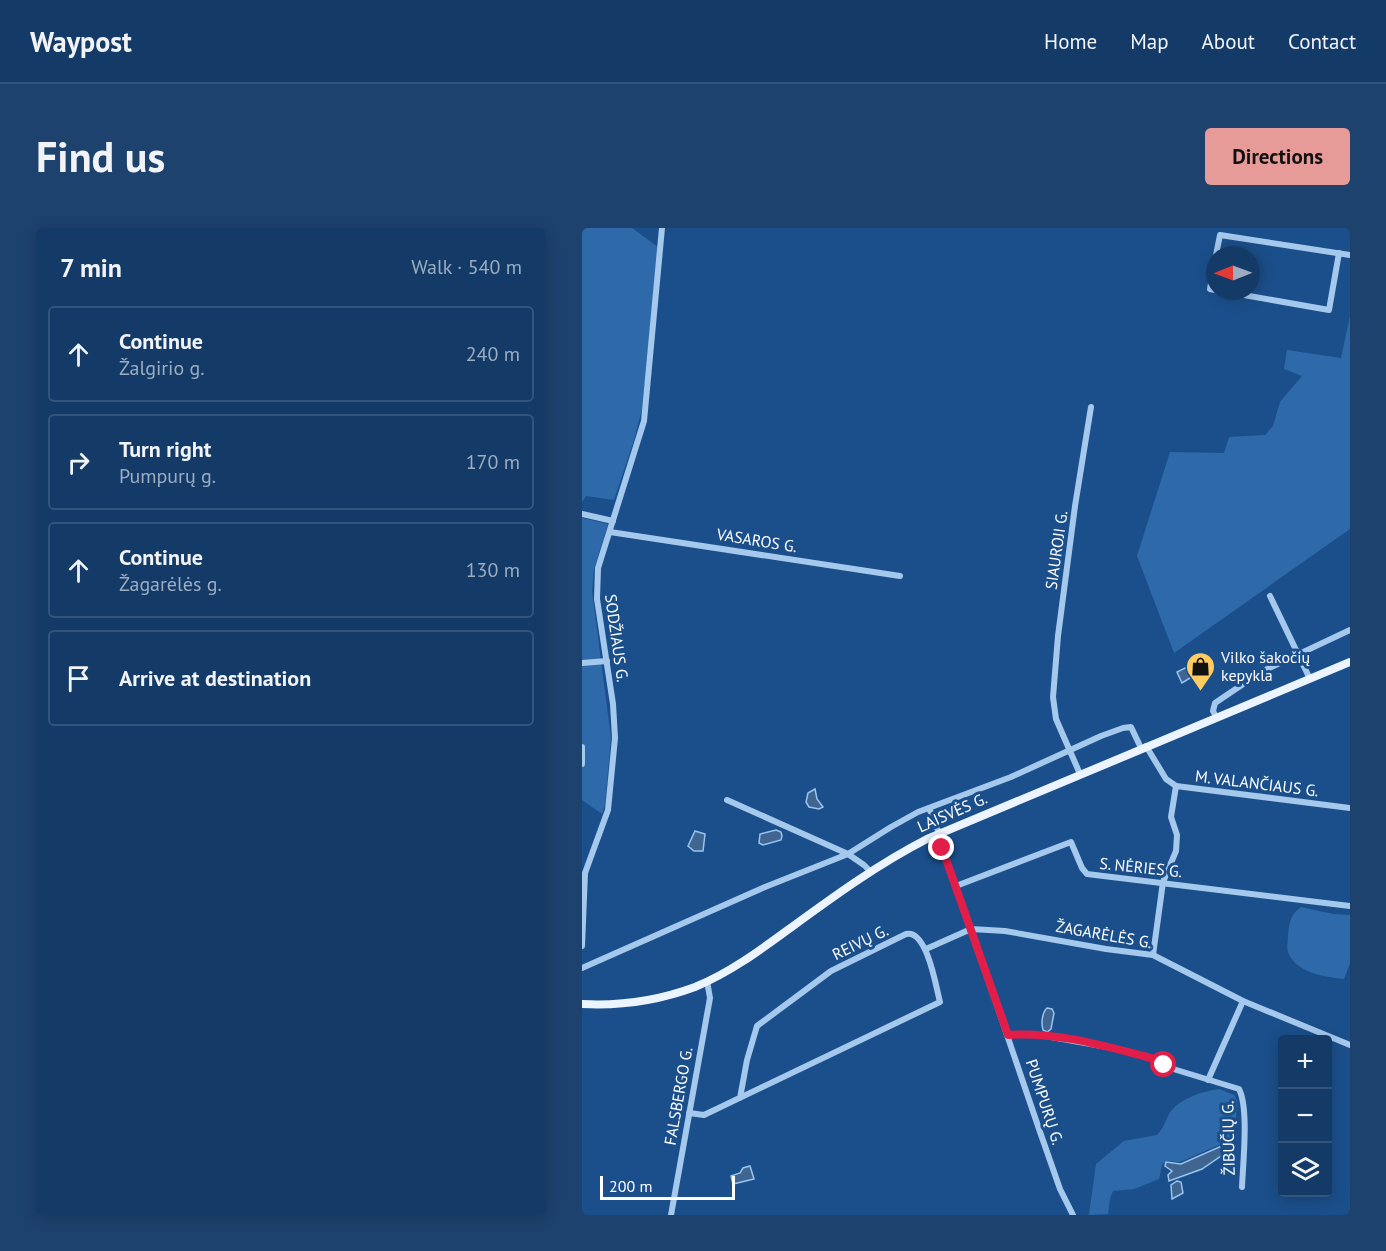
<!DOCTYPE html>
<meta charset="utf-8">
<style>
body{margin:0;font-family:"PT Sans",sans-serif;background:#1d426e;color:#f1f3f6}
.controls{position:absolute;right:18px;bottom:18px;display:grid;overflow:hidden;border-radius:6px;box-shadow:0 3px 15px #0003}
.controls button{width:54px;height:54px;display:grid;place-items:center;padding:0;border:0;border-bottom:2px solid #33557c;background:#143b68;color:#f1f3f6;font:30px sans-serif}
.compass{position:absolute;left:624px;top:18px;width:54px;height:54px;border-radius:50%;background:#143b68;box-shadow:0 3px 15px #0003;rotate:269deg}
.scale{position:absolute;left:18px;bottom:15px;width:135px;box-sizing:border-box;padding-left:6px;border:3px solid #fff;border-top:0;font-size:16px;line-height:21px;white-space:nowrap;color:#fff;-webkit-text-stroke:4px #1b4f8b;paint-order:stroke}
.stop{position:absolute;width:18px;height:18px;margin:-14px;border:4px solid #e11d48;border-radius:50%;background:#fff}
.stop.end{background:#e11d48;border-color:#fff;box-shadow:0 2px 6px #0008}
.list{margin:0;padding:0;list-style:none}
h2{display:flex;justify-content:space-between;align-items:center;height:78px;margin:0;padding:0 24px;font-size:26px}
h2 small{font-size:20px;font-weight:400;color:#9dadc0}
.list li{display:grid;grid-template-columns:39px 1fr auto;gap:18px;align-items:center;box-sizing:border-box;height:96px;margin:0 12px 12px;padding:0 12px;border:2px solid #33557c;border-radius:6px}
.list b{display:block;font-size:22px;white-space:nowrap}
.list p{margin:0;font-size:20px;white-space:nowrap;color:#9dadc0}
.list em{font-size:20px;font-style:normal;color:#9dadc0}
.icon{flex:none;width:33px;height:33px;fill:none;stroke:currentColor;stroke-width:2;stroke-linecap:round;stroke-linejoin:round}
.map{position:relative;flex:none;width:768px;height:987px;overflow:hidden;border-radius:6px}
header{display:flex;align-items:center;gap:36px;box-sizing:border-box;height:84px;padding:0 30px;background:#143b68;border-bottom:2px solid #33557c}
header strong{font-size:28px}
nav{display:flex;gap:33px;margin-inline-start:auto;font-size:21px}
.intro{display:flex;align-items:center;justify-content:space-between;box-sizing:border-box;height:144px;padding:0 36px}
h1{margin:0;font-size:42px}
.button{padding:15px 27px;border-radius:6px;background:#e69b98;color:#111;font-size:21px;font-weight:700}
main{display:flex;gap:36px;padding:0 36px}
aside{flex:1;background:#143b68;border-radius:6px;box-shadow:0 3px 15px #0003}
.map>svg:first-child{display:block}
.green{fill:#2e6aa9}
.water{fill:#3f6590;stroke:#98c4ef;stroke-width:1.5}
.lines{fill:none;stroke-linecap:round;stroke-linejoin:round}
.minor{stroke:#a5c8ed;stroke-width:6}
.major{stroke:#ecf4ff;stroke-width:8}
.route{stroke:#e11d48;stroke-width:8}
.labels{text-anchor:middle;dominant-baseline:central;stroke-width:6;stroke-linejoin:round;paint-order:stroke}
.street-label{font-size:16px;fill:#fff;stroke:#1b4f8b}
.poi-label{font-size:16px;fill:#fff;stroke:#1b4f8b;text-anchor:start}
</style>
<header>
<strong>Waypost</strong>
<nav><a>Home</a><a>Map</a><a>About</a><a>Contact</a></nav>
</header>
<div class="intro"><h1>Find us</h1><a class="button">Directions</a></div>
<main>
<aside>
<h2>7 min<small>Walk · 540 m</small></h2>
<ul class="list">
<li><svg class="icon" aria-label="ahead" viewBox="0 0 24 24"><path d="M12 20V5M6 11l6-6 6 6"/></svg><div><b>Continue</b><p>Žalgirio g.</p></div><em>240 m</em></li>
<li><svg class="icon" aria-label="right" viewBox="0 0 24 24"><path d="M7 20v-9h11M14 6l5 5-5 5"/></svg><div><b>Turn right</b><p>Pumpurų g.</p></div><em>170 m</em></li>
<li><svg class="icon" aria-label="ahead" viewBox="0 0 24 24"><path d="M12 20V5M6 11l6-6 6 6"/></svg><div><b>Continue</b><p>Žagarėlės g.</p></div><em>130 m</em></li>
<li><svg class="icon" aria-label="arrive" viewBox="0 0 24 24"><path d="M6 21V4h12l-3 4 3 4H6"/></svg><div><b>Arrive at destination</b></div></li>
</ul>
</aside>
<div class="map">
<svg width="768" height="987" viewBox="0 0 768 987">
<rect width="100%" height="100%" fill="#1b4f8b"/>
<g class="green">
<polygon points="0,0 50,0 76,19 60,181 52,212 32,272 4,268 0,274"/>
<polygon points="768,88 768,301 592,425 555,328 588,224 642,225 647,209 683,207 691,198 698,174 720,148 702,141 705,122 759,130"/>
<polygon points="0,290 26,296 12,341 10,363 29,510 23,577 20,586 0,572"/>
<path d="M719 679 751 686 768 687V735L762 751C744 749 715 745 707 726 704 721 706 714 706 708 707 695 708 687 719 679Z"/>
<path d="M637 861 652 867 655 872 653 910 598 934 584 933 580 937 577 951 552 961 531 963 528 970 526 986 507 987 514 936 542 913 575 907C581 901 583 894 587 886 596 871 621 863 637 861Z"/>
</g>
<g class="water">
<polygon points="607,438 612,440 613,447 600,455 595,444"/>
<polygon points="233,561 235,571 241,579 237,581 227,579 224,574 226,565"/>
<polygon points="194,602 199,604 200,608 199,612 181,617 177,615 178,606"/>
<polygon points="113,603 123,606 121,623 112,623 106,618"/>
<path d="M465 780 470 781 472 785 469 801 465 804 461 802C459 795 460 785 465 780Z"/>
<polygon points="644,916 649,918 649,921 620,941 587,953 586,947 590,943 583,938 584,934 599,936"/>
<polygon points="168,938 172,951 151,956 149,948 158,945 161,940"/>
<polygon points="595,953 599,954 601,965 590,971 589,957"/>
</g>
<g class="lines">
<g class="minor">
<polyline points="634,27 638,7 768,27"/>
<polyline points="633,32 628,61 633,62"/>
<polyline points="639,63 747,82 757,25"/>
<polyline points="0,286 31,293"/>
<polyline points="28,304 318,348"/>
<polyline points="688,368 728,451"/>
<polyline points="0,435 25,433"/>
<polyline points="634,489 631,483 633,475 679,444 768,402"/>
<polyline points="564,518 584,551 594,558 768,580"/>
<polyline points="0,519 0,536"/>
<polyline points="498,546 474,491 471,469 476,408 493,278 509,179"/>
<polyline points="145,572 266,626 282,637 289,644"/>
<polyline points="347,580 357,605"/>
<polyline points="355,606 389,701 423,703 524,721 571,727 661,773 768,817"/>
<polyline points="374,658 489,614 500,640 505,646 768,678"/>
<polyline points="0,718 3,645 26,582 33,510 31,476 15,371 16,340 62,193 80,0"/>
<polyline points="344,721 389,701 457,901 478,961 491,987"/>
<polyline points="571,727 581,654 594,623 595,607 589,589 594,558"/>
<polyline points="0,740 183,659 266,626 309,599 336,584 429,549 519,508 541,500 549,499 559,520"/>
<path d="M426 807H458L531 820 573 831 588 840 657 861C667 880 661 935 660 959"/>
<polyline points="626,852 661,773"/>
<path d="M107 885 122 887 358 774C354 759 345 701 324 706L249 743 175 798 165 832 158 870"/>
<polyline points="89,987 128,770 125,753"/>
</g>
<path class="major" d="M0 776C38 778 78 772 113 759 147 745 177 723 207 701 251 669 296 636 345 611L768 434"/>
</g>
<g class="lines">
<path class="route" d="M360 620 426 807C475 803 526 819 573 831L582 837"/>
</g>
<defs>
<symbol id="shop-pin" viewBox="-11 -11 22 30"><path d="M0 17L-7.5 6A9.5 9.5 0 1 1 7.5 6Z" fill="#ffcc62" stroke="#1b4f8b"/><path d="M-5-2.5h2.3a2.7 3.5 0 0 1 5.4 0H5L5.5 6h-11ZM-1.5-2.5h3a1.5 2.3 0 0 0-3 0Z" fill="#111"/></symbol>
</defs>
<g fill-rule="evenodd">
<use href="#shop-pin" x="602" y="422" width="33" height="45"/>
</g>
<g class="labels">
<g class="street-label">
<text transform="translate(175 312) rotate(9)">VASAROS G.</text>
<text transform="translate(474 322) rotate(-82)">SIAUROJI G.</text>
<text transform="translate(35 410) rotate(82)">SODŽIAUS G.</text>
<text transform="translate(675 555) rotate(7)">M. VALANČIAUS G.</text>
<text transform="translate(370 584) rotate(-24)">LAISVĖS G.</text>
<text transform="translate(559 639) rotate(6)">S. NĖRIES G.</text>
<text transform="translate(522 706) rotate(10)">ŽAGARĖLĖS G.</text>
<text transform="translate(278 714) rotate(-26)">REIVŲ G.</text>
<text transform="translate(96 868) rotate(-80)">FALSBERGO G.</text>
<text transform="translate(463 874) rotate(72)">PUMPURŲ G.</text>
<text transform="translate(646 910) rotate(-91)">ŽIBUČIŲ G.</text>
</g>
<g class="poi-label">
<text x="639" y="429">Vilko šakočių<tspan x="639" dy="18">kepykla</tspan></text>
</g>
</g>
</svg>
<div class="controls">
<button>+</button>
<button>−</button>
<button><svg class="icon" aria-label="layers" viewBox="0 0 24 24"><path d="M12 4l9 5-9 5-9-5zM3 14l9 5 9-5"/></svg></button>
</div>
<svg class="compass" viewBox="-18 -18 36 36"><path d="M0-13l5 13h-10z" fill="#e53935"/><path d="M0 13l5-13h-10z" fill="#9dadc0"/></svg>
<div class="scale">200 m</div>
<div class="stop" style="left:582px;top:837px"></div>
<div class="stop end" style="left:360px;top:620px"></div>
</div>
</main>
